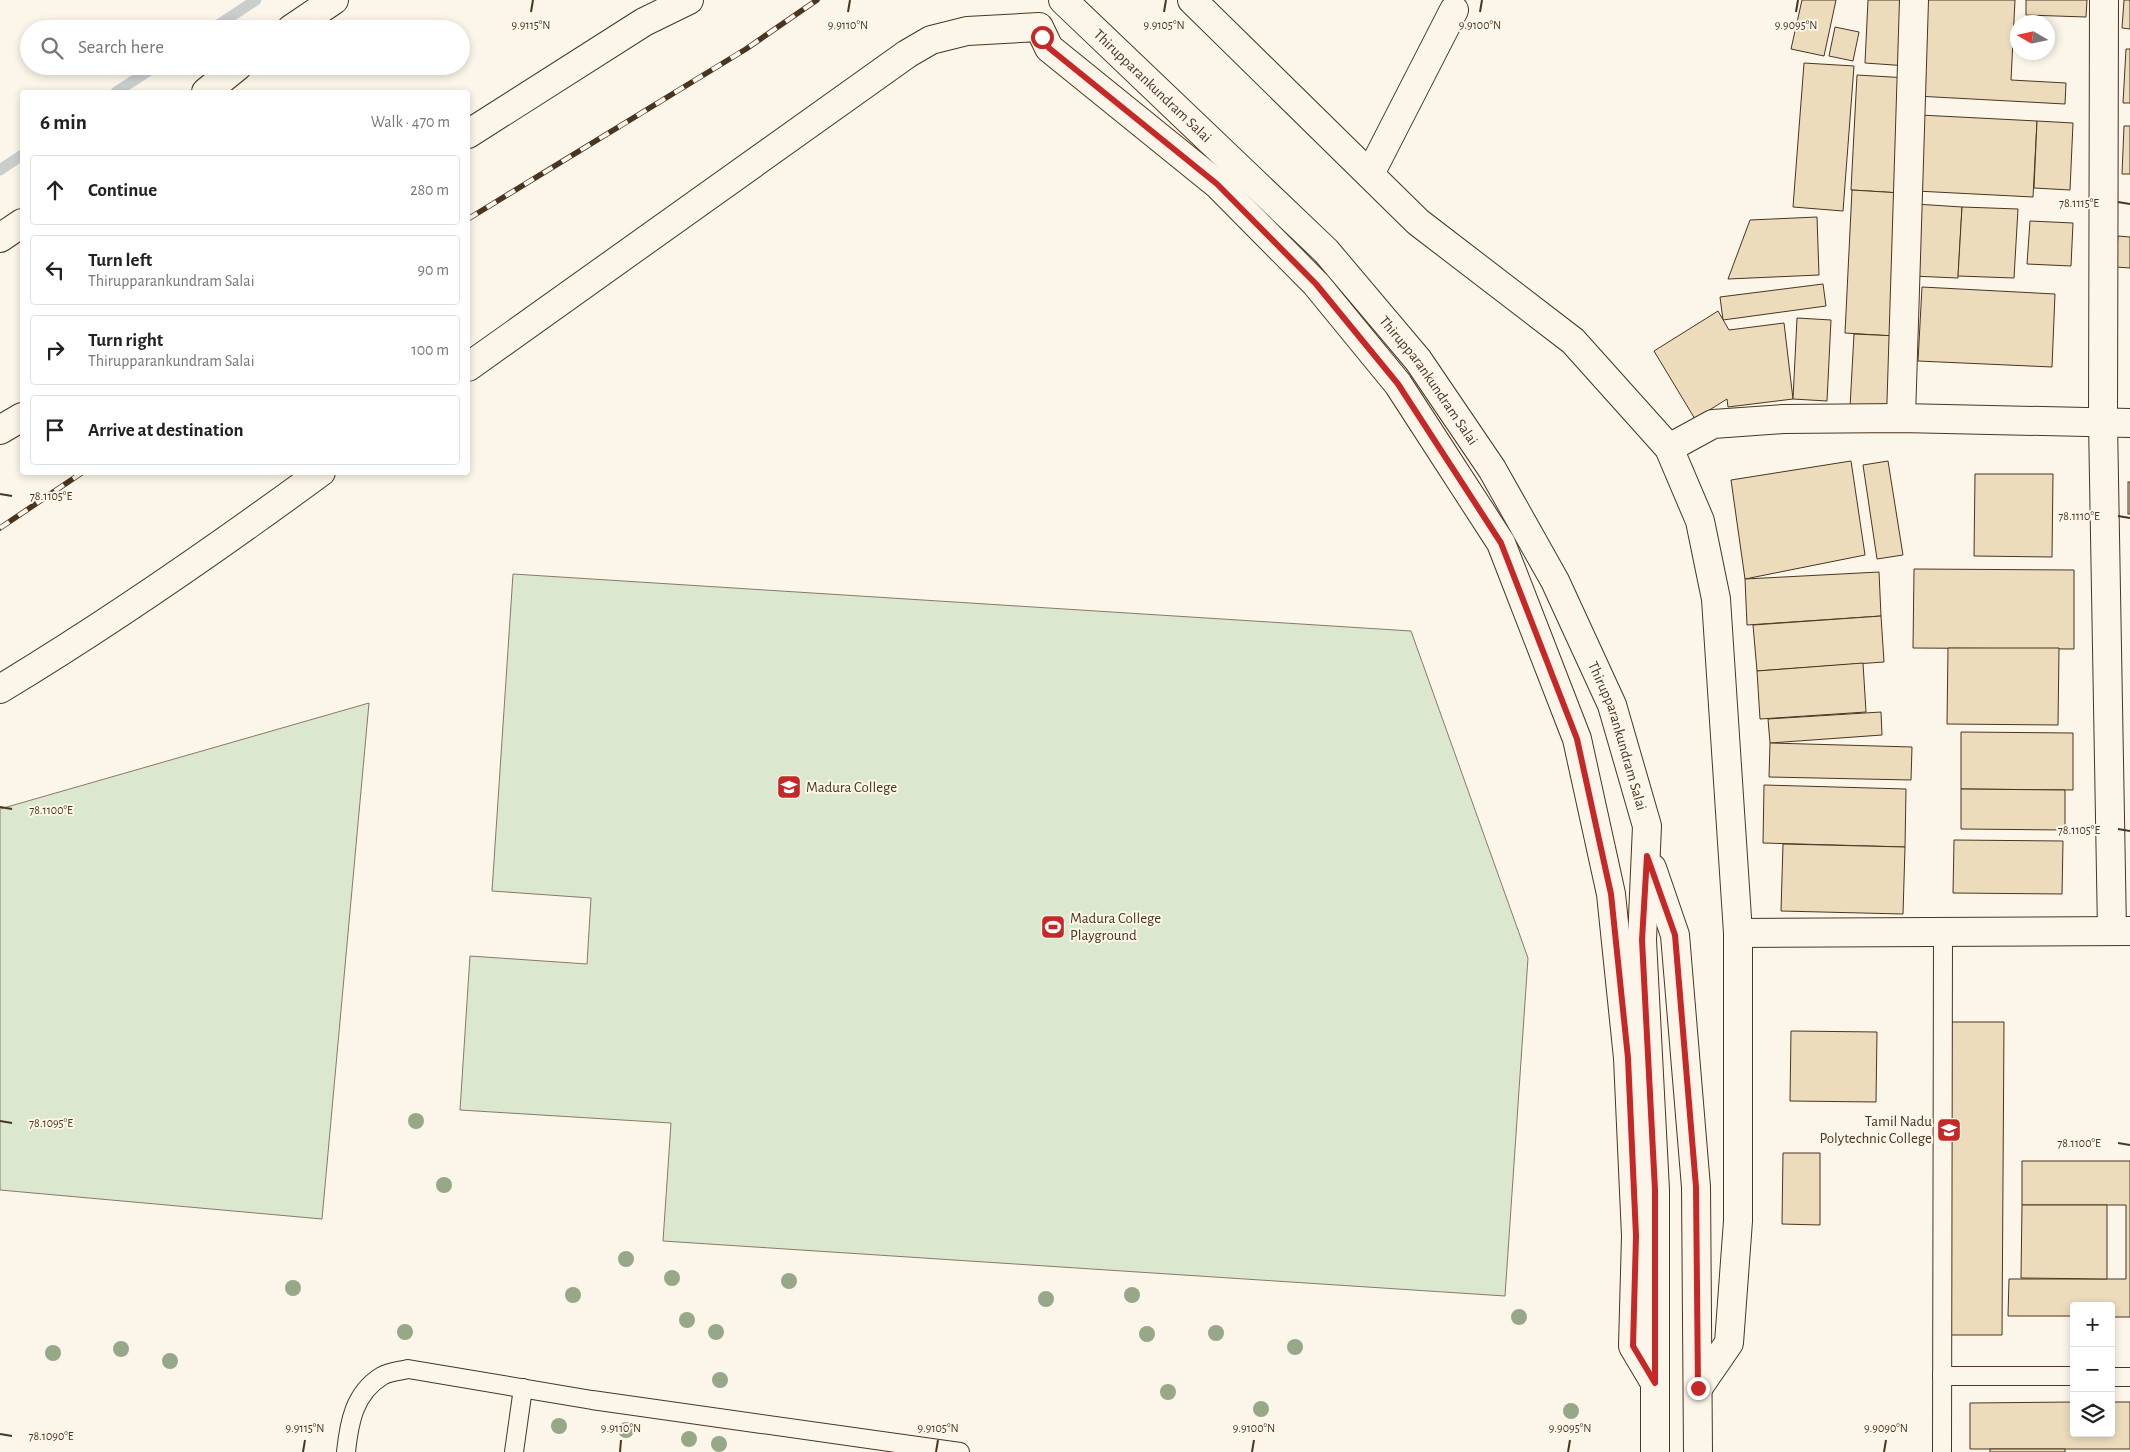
<!DOCTYPE html>
<meta charset="utf-8">
<style>
body{margin:0;font-family:"Alegreya Sans",sans-serif;background:#f2f2f2;color:#222}
.controls{position:absolute;right:15px;bottom:15px;display:grid;overflow:hidden;border-radius:5px;box-shadow:0 2px 8px #0003}
.controls button{width:45px;height:45px;display:grid;place-items:center;padding:0;border:0;border-bottom:1px solid #e0e0e0;background:#fff;color:#222;font:25px sans-serif}
.compass{position:absolute;left:2010px;top:15px;width:45px;height:45px;border-radius:50%;background:#fff;box-shadow:0 2px 8px #0003;rotate:279deg}
.stop{position:absolute;width:15px;height:15px;margin:-11px;border:4px solid #c62828;border-radius:50%;background:#fff}
.stop.end{background:#c62828;border-color:#fff;box-shadow:0 1px 5px #0008}
.list{margin:0;padding:0;list-style:none}
h2{display:flex;justify-content:space-between;align-items:center;height:65px;margin:0;padding:0 20px;font-size:21px}
h2 small{font-size:16px;font-weight:400;color:#767676}
.list li{display:grid;grid-template-columns:32px 1fr auto;gap:15px;align-items:center;box-sizing:border-box;height:70px;margin:0 10px 10px;padding:0 10px;border:1px solid #e0e0e0;border-radius:5px}
.list b{display:block;font-size:19px;white-space:nowrap}
.list p{margin:0;font-size:16px;white-space:nowrap;color:#767676}
.list em{font-size:16px;font-style:normal;color:#767676}
.icon{flex:none;width:28px;height:28px;fill:none;stroke:currentColor;stroke-width:2;stroke-linecap:round;stroke-linejoin:round}
.map{position:relative;flex:none;width:2130px;height:1452px;overflow:hidden}
.search{position:absolute;background:#fff;box-shadow:0 2px 8px #0003;left:20px;top:20px;width:450px;height:55px;display:flex;align-items:center;gap:12px;box-sizing:border-box;padding:0 18px;border-radius:28px;color:#767676;font-size:19px}
.panel{position:absolute;background:#fff;box-shadow:0 2px 8px #0003;left:20px;top:90px;width:450px;height:385px;border-radius:5px}
.map>svg:first-child{display:block}
.pitch{fill:#dce7d0;stroke:#887966}
.lines{fill:none;stroke-linecap:round;stroke-linejoin:round}
.stream{stroke:#c9cecd;stroke-width:11}
.building{fill:#ecdcbc;stroke:#4a3520}
.service-casing{stroke:#4a3520;stroke-width:20}
.minor-casing{stroke:#4a3520;stroke-width:30}
.primary-casing{stroke:#4a3520;stroke-width:30}
.service{stroke:#fbf6e9;stroke-width:18}
.minor{stroke:#fbf6e9;stroke-width:28}
.primary{stroke:#fbf6e9;stroke-width:28}
.rail-casing{stroke:#4a3520;stroke-width:5.5}
.rail{stroke:#fbf6e9;stroke-width:4;stroke-dasharray:11;stroke-linecap:butt}
.tree{fill:#96a887}
.route{stroke:#c62828;stroke-width:6}
.ticks{fill:none;stroke:#4a3520;stroke-width:2}
.labels{text-anchor:middle;dominant-baseline:central;stroke-width:4;stroke-linejoin:round;paint-order:stroke}
.street-label{font-size:15px;fill:#4a3520;stroke:#fbf6e9}
.poi-label{font-size:15px;fill:#4a3520;stroke:#fbf6e9;text-anchor:start}
.ticks-label{font-size:12px;text-anchor:middle;fill:#4a3520;stroke:#fbf6e9;stroke-width:4;stroke-linejoin:round;paint-order:stroke}
</style>
<div class="map">
<svg width="2130" height="1452" viewBox="0 0 2130 1452">
<rect width="100%" height="100%" fill="#fbf6e9"/>
<g class="pitch">
<polygon points="513,574 1411,631 1528,958 1505,1296 663,1241 671,1123 460,1110 470,956 587,964 591,898 492,891"/>
<polygon points="369,703 322,1219 0,1190 0,809"/>
</g>
<g class="lines">
<g class="stream">
<polyline points="212,29 256,0"/>
<polyline points="116,92 156,66"/>
<polyline points="0,170 22,155"/>
</g>
</g>
<g class="building">
<polygon points="1802,0 1836,0 1824,56 1791,49"/>
<polygon points="1868,0 1912,0 1908,66 1865,63"/>
<polygon points="1921,0 2015,0 2011,80 2066,83 2065,104 1916,96"/>
<polygon points="2026,0 2087,0 2086,17 2026,15"/>
<polygon points="2124,0 2130,0 2130,29 2122,28"/>
<polygon points="1835,27 1859,32 1853,61 1829,56"/>
<polygon points="2126,49 2130,49 2130,103 2123,103"/>
<polygon points="1804,63 1854,66 1843,211 1793,207"/>
<polygon points="1857,75 1908,78 1901,193 1851,190"/>
<polygon points="1920,115 2037,121 2033,197 1916,191"/>
<polygon points="2037,121 2073,123 2070,190 2034,188"/>
<polygon points="2124,126 2130,126 2130,174 2122,174"/>
<polygon points="1852,190 1901,193 1894,336 1845,333"/>
<polygon points="1915,204 1962,207 1958,278 1912,276"/>
<polygon points="1962,207 2018,209 2014,278 1958,276"/>
<polygon points="1817,217 1819,275 1728,279 1750,220"/>
<polygon points="2030,221 2073,223 2071,266 2027,264"/>
<polygon points="2118,236 2130,237 2130,268 2116,267"/>
<polygon points="1823,284 1826,306 1723,320 1720,297"/>
<polygon points="1922,287 2055,294 2052,367 1918,361"/>
<polygon points="1718,311 1729,330 1784,323 1793,399 1728,407 1727,399 1695,419 1654,351"/>
<polygon points="1797,318 1831,320 1827,401 1793,399"/>
<polygon points="1854,334 1897,336 1893,409 1850,407"/>
<polygon points="1851,461 1865,555 1745,579 1731,480"/>
<polygon points="1888,461 1903,555 1877,559 1863,465"/>
<polygon points="1975,474 2053,474 2052,557 1974,556"/>
<rect x="2128" y="482" width="2" height="32"/>
<polygon points="1914,569 2074,570 2074,649 1913,648"/>
<polygon points="1879,572 1881,616 1747,625 1745,579"/>
<polygon points="1881,616 1884,662 1757,671 1753,625"/>
<polygon points="1948,648 2059,648 2058,725 1947,724"/>
<polygon points="1863,663 1866,712 1760,719 1757,671"/>
<polygon points="1881,712 1882,735 1770,743 1768,719"/>
<polygon points="1961,732 2073,733 2073,790 1961,789"/>
<polygon points="1770,743 1912,747 1911,780 1769,777"/>
<polygon points="1764,785 1906,789 1905,847 1763,843"/>
<polygon points="1961,789 2065,790 2065,830 1961,829"/>
<polygon points="1954,840 2063,841 2062,894 1953,893"/>
<polygon points="1783,844 1905,847 1903,914 1781,911"/>
<polygon points="1948,1022 2004,1022 2002,1335 1946,1335"/>
<polygon points="1791,1031 1877,1032 1876,1102 1790,1101"/>
<polygon points="1783,1153 1820,1153 1820,1225 1782,1224"/>
<polygon points="2022,1161 2130,1161 2130,1317 2111,1317 2111,1306 2074,1306 2074,1316 2008,1316 2009,1279 2126,1279 2126,1205 2022,1205"/>
<polygon points="2022,1205 2107,1205 2107,1279 2021,1278"/>
<polygon points="2074,1402 2074,1433 2111,1433 2111,1402 2130,1402 2130,1449 1970,1449 1970,1403"/>
<rect x="1990" y="1449" width="75" height="3"/>
</g>
<g class="lines">
<defs>
<g id="service">
<polyline points="1942,1376 2074,1376"/>
<polyline points="2111,1377 2130,1377"/>
<path d="M346 1452C349 1423 354 1393 382 1376 388 1372 400 1371 408 1369L592 1400 960 1452"/>
<polyline points="514,1452 523,1388"/>
<polyline points="1942,1452 1943,934"/>
</g>
<g id="minor">
<polyline points="1192,0 1418,222 1573,341 1669,448 1700,521 1716,599 1738,933 1738,1221 1729,1343 1698,1388"/>
<polyline points="2104,0 2103,422 2112,931"/>
<polyline points="291,29 334,0"/>
<polyline points="206,92 238,66"/>
<polyline points="468,134 644,22 689,0"/>
<polyline points="1370,174 1454,10"/>
<polyline points="0,238 22,223"/>
<polyline points="468,367 907,54 931,40 967,31 1039,27 1049,48 1217,184 1316,284 1398,384 1501,543 1577,739 1611,894 1628,1058 1636,1236 1633,1346 1655,1383"/>
<polyline points="1901,418 1914,0"/>
<polyline points="0,430 22,417"/>
<polyline points="1669,448 1713,424 1783,419 1901,418 2130,423"/>
<path d="M0 689C111 622 216 549 321 472"/>
<polyline points="1738,933 2130,931"/>
</g>
<g id="primary">
<path id="s1" d="M1063 0 1326 251 1418 360 1492 469 1555 581 1612 705 1647 826 1642 940 1655 1190V1452"/>
<polyline points="1652,868 1675,935 1696,1187 1698,1452"/>
</g>
</defs>
<use href="#service" class="service-casing"/>
<use href="#minor" class="minor-casing"/>
<use href="#primary" class="primary-casing"/>
<use href="#service" class="service"/>
<use href="#minor" class="minor"/>
<use href="#primary" class="primary"/>
<defs>
<g id="rail">
<polyline points="468,219 746,49 817,0"/>
<polyline points="0,528 83,472"/>
</g>
</defs>
<use href="#rail" class="rail-casing"/>
<use href="#rail" class="rail"/>
</g>
<g class="tree">
<circle cx="416" cy="1121" r="8"/>
<circle cx="444" cy="1185" r="8"/>
<circle cx="626" cy="1259" r="8"/>
<circle cx="672" cy="1278" r="8"/>
<circle cx="789" cy="1281" r="8"/>
<circle cx="293" cy="1288" r="8"/>
<circle cx="573" cy="1295" r="8"/>
<circle cx="1132" cy="1295" r="8"/>
<circle cx="1046" cy="1299" r="8"/>
<circle cx="1519" cy="1317" r="8"/>
<circle cx="687" cy="1320" r="8"/>
<circle cx="405" cy="1332" r="8"/>
<circle cx="716" cy="1332" r="8"/>
<circle cx="1216" cy="1333" r="8"/>
<circle cx="1147" cy="1334" r="8"/>
<circle cx="1295" cy="1347" r="8"/>
<circle cx="121" cy="1349" r="8"/>
<circle cx="53" cy="1353" r="8"/>
<circle cx="170" cy="1361" r="8"/>
<circle cx="720" cy="1380" r="8"/>
<circle cx="1168" cy="1392" r="8"/>
<circle cx="1261" cy="1409" r="8"/>
<circle cx="1571" cy="1411" r="8"/>
<circle cx="559" cy="1426" r="8"/>
<circle cx="626" cy="1430" r="8"/>
<circle cx="689" cy="1439" r="8"/>
<circle cx="719" cy="1444" r="8"/>
</g>
<g class="lines">
<polyline class="route" points="1042,37 1049,48 1217,184 1316,284 1398,384 1501,543 1577,739 1611,894 1628,1058 1636,1236 1633,1346 1655,1383 1655,1190 1642,940 1647,856 1675,935 1696,1187 1698,1388"/>
</g>
<path class="ticks" d="M531 12 533 0M848 12 850 0M1164 12 1166 0M1480 12 1482 0M1796 12 1798 0M2118 202 2130 204M0 494 12 496M2118 516 2130 518M0 807 12 809M2118 829 2130 831M0 1121 12 1123M2118 1143 2130 1145M0 1434 12 1436M303 1452 305 1440M620 1452 621 1440M936 1452 938 1440M1252 1452 1254 1440M1568 1452 1570 1440M1884 1452 1886 1440"/>
<defs>
<symbol id="university-square" viewBox="-11 -11 22 22"><rect x="-9" y="-9" width="18" height="18" rx="4" fill="#c62828" stroke="#fbf6e9"/><path d="M0-5L7-2L0 1L-7-2ZM-4 1L0 2.5L4 1V4Q0 6-4 4Z" fill="#fff"/></symbol>
<symbol id="stadium-square" viewBox="-11 -11 22 22"><rect x="-9" y="-9" width="18" height="18" rx="4" fill="#c62828" stroke="#fbf6e9"/><path d="M0-5a6.5 5 0 1 0 0 10a6.5 5 0 1 0 0-10ZM-3.5-1.8h7v3.6h-7Z" fill="#fff"/></symbol>
</defs>
<g fill-rule="evenodd">
<use href="#university-square" x="775" y="773" width="28" height="28"/>
<use href="#stadium-square" x="1039" y="913" width="28" height="28"/>
<use href="#university-square" x="1935" y="1116" width="28" height="28"/>
</g>
<g class="labels">
<g class="street-label">
<text stroke="none"><textPath href="#s1" startOffset="124">Thirupparankundram Salai</textPath></text>
<text stroke="none"><textPath href="#s1" startOffset="529">Thirupparankundram Salai</textPath></text>
<text stroke="none"><textPath href="#s1" startOffset="934">Thirupparankundram Salai</textPath></text>
</g>
<g class="poi-label">
<text x="806" y="787">Madura College</text>
<text x="1070" y="918">Madura College<tspan x="1070" dy="17">Playground</tspan></text>
<text x="1932" y="1121" text-anchor="end">Tamil Nadu<tspan x="1932" dy="17">Polytechnic College</tspan></text>
</g>
</g>
<g class="ticks-label">
<text x="531" y="29">9.9115°N</text>
<text x="848" y="29">9.9110°N</text>
<text x="1164" y="29">9.9105°N</text>
<text x="1480" y="29">9.9100°N</text>
<text x="1796" y="29">9.9095°N</text>
<text x="2079" y="207">78.1115°E</text>
<text x="51" y="500">78.1105°E</text>
<text x="2079" y="520">78.1110°E</text>
<text x="51" y="814">78.1100°E</text>
<text x="2079" y="834">78.1105°E</text>
<text x="51" y="1127">78.1095°E</text>
<text x="2079" y="1147">78.1100°E</text>
<text x="305" y="1432">9.9115°N</text>
<text x="621" y="1432">9.9110°N</text>
<text x="938" y="1432">9.9105°N</text>
<text x="1254" y="1432">9.9100°N</text>
<text x="1570" y="1432">9.9095°N</text>
<text x="1886" y="1432">9.9090°N</text>
<text x="51" y="1440">78.1090°E</text>
</g>
</svg>
<div class="controls">
<button>+</button>
<button>−</button>
<button><svg class="icon" aria-label="layers" viewBox="0 0 24 24"><path d="M12 4l9 5-9 5-9-5zM3 14l9 5 9-5"/></svg></button>
</div>
<svg class="compass" viewBox="-18 -18 36 36"><path d="M0-13l5 13h-10z" fill="#e53935"/><path d="M0 13l5-13h-10z" fill="#767676"/></svg>
<div class="stop" style="left:1042px;top:37px"></div>
<div class="stop end" style="left:1698px;top:1388px"></div>
<div class="search"><svg class="icon" aria-label="search" viewBox="0 0 24 24"><circle cx="10" cy="10" r="6"/><path d="M15 15l6 6"/></svg>Search here</div>
<section class="panel">
<h2>6 min<small>Walk · 470 m</small></h2>
<ul class="list">
<li><svg class="icon" aria-label="ahead" viewBox="0 0 24 24"><path d="M12 20V5M6 11l6-6 6 6"/></svg><div><b>Continue</b></div><em>280 m</em></li>
<li><svg class="icon" aria-label="left" viewBox="0 0 24 24"><path d="M17 20v-9H6M10 6l-5 5 5 5"/></svg><div><b>Turn left</b><p>Thirupparankundram Salai</p></div><em>90 m</em></li>
<li><svg class="icon" aria-label="right" viewBox="0 0 24 24"><path d="M7 20v-9h11M14 6l5 5-5 5"/></svg><div><b>Turn right</b><p>Thirupparankundram Salai</p></div><em>100 m</em></li>
<li><svg class="icon" aria-label="arrive" viewBox="0 0 24 24"><path d="M6 21V4h12l-3 4 3 4H6"/></svg><div><b>Arrive at destination</b></div></li>
</ul>
</section>
</div>
